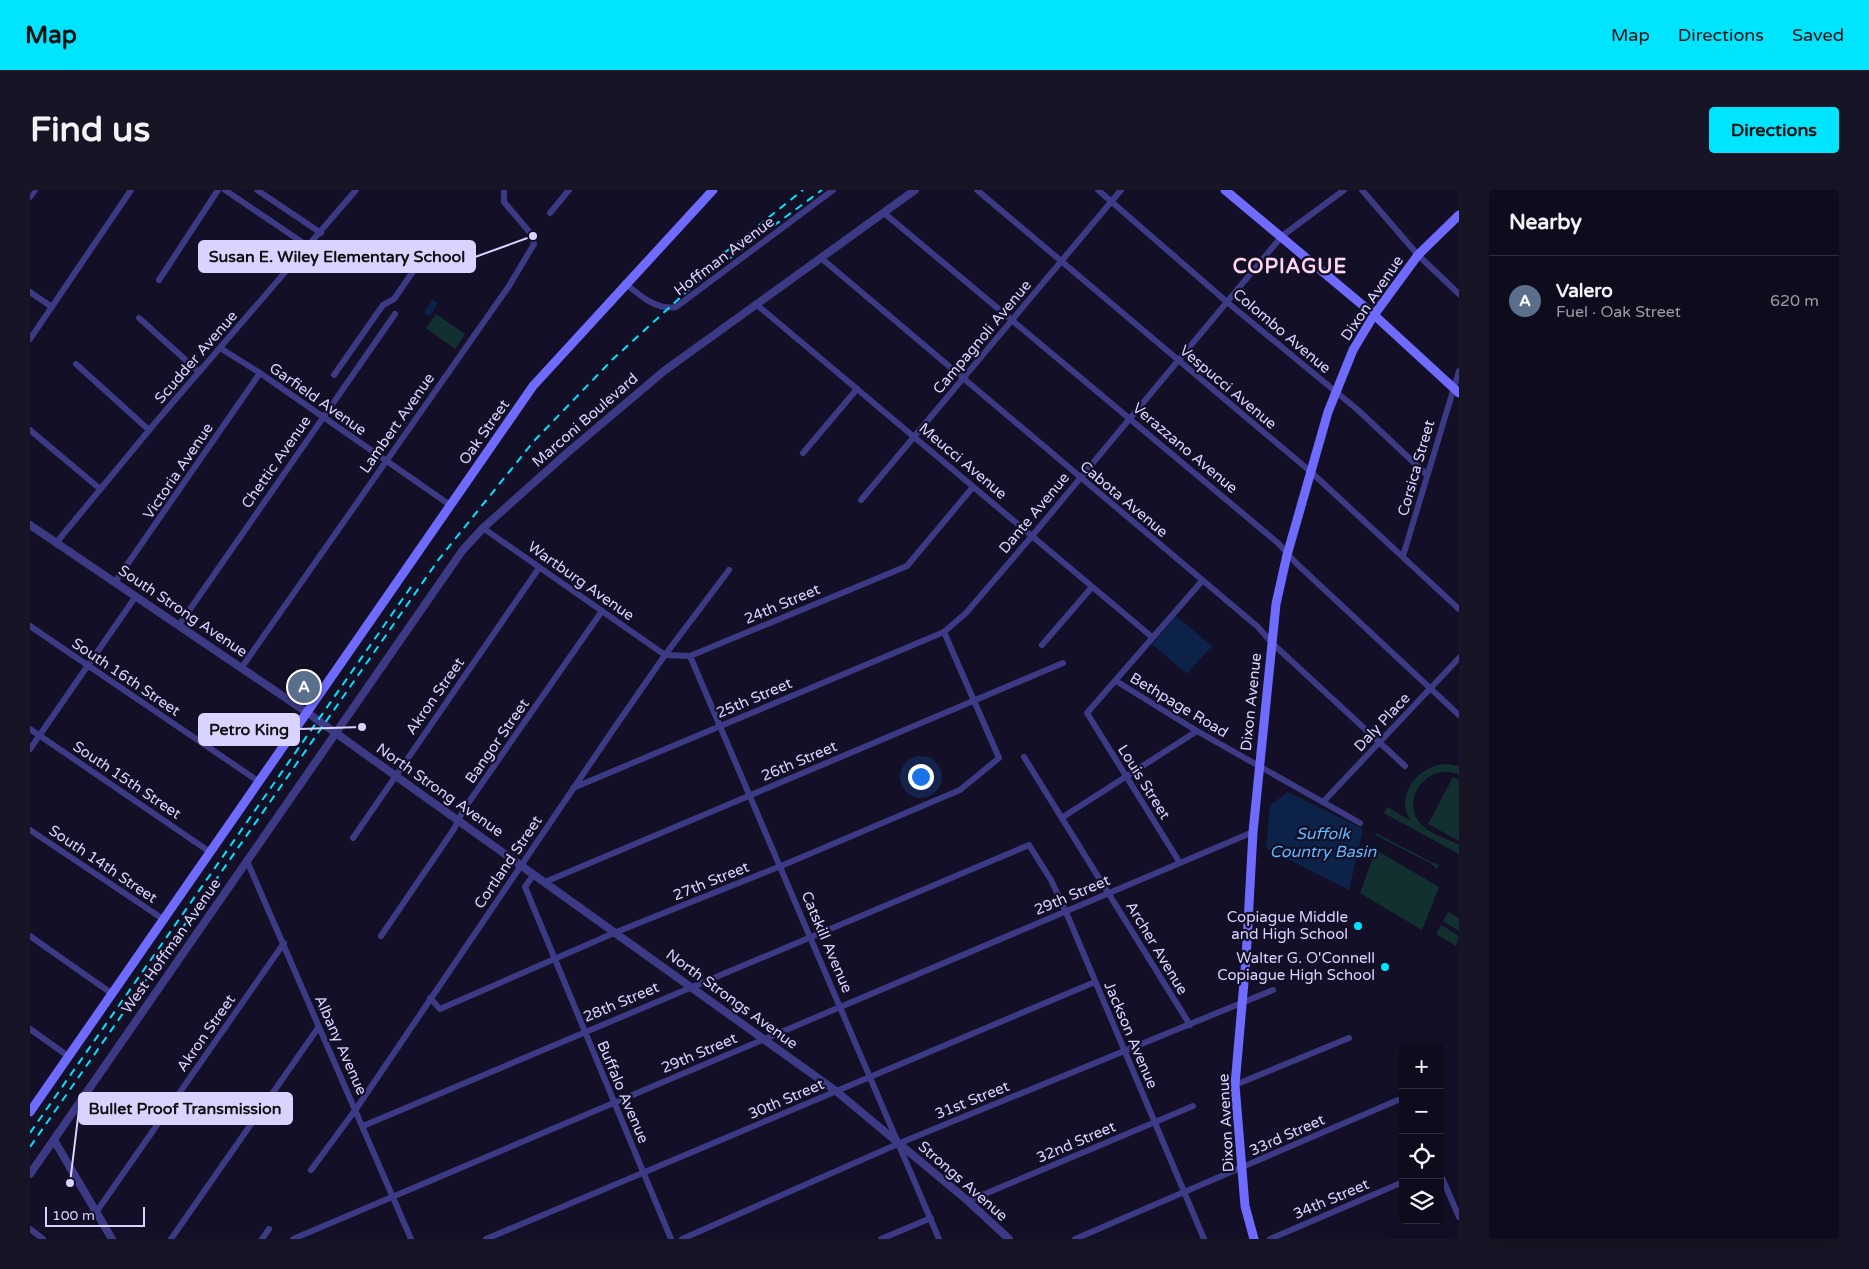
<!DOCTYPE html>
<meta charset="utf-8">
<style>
body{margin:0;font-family:"Varela Round",sans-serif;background:#171425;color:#f1f3f6}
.controls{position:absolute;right:15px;bottom:15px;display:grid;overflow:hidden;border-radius:5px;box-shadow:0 5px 20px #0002}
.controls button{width:45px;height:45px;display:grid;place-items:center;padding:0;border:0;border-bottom:1px solid #2e2b3b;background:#0e0b1c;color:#f1f3f6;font:25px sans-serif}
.scale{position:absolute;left:15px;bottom:12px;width:100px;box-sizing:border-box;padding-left:5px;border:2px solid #d9d4ff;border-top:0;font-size:14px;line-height:18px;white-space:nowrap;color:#d9d4ff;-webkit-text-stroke:4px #130f26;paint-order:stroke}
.you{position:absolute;left:890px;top:586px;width:18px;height:18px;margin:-12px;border:4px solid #fff;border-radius:50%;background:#1a73e8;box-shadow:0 0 0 8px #1a73e833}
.badge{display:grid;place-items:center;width:32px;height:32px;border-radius:50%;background:#00e5ff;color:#fff;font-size:16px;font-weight:700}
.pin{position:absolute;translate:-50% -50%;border:2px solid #fff;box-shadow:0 1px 5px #0006}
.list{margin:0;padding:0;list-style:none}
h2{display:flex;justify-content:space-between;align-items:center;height:65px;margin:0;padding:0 20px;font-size:21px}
h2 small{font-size:16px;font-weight:400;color:#9b9ba3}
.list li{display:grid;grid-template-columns:32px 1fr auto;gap:15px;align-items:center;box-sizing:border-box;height:90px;padding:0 20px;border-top:1px solid #2e2b3b}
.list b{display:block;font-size:19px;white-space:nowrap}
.list p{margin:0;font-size:16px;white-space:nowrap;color:#9b9ba3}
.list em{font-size:16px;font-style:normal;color:#9b9ba3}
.icon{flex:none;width:28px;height:28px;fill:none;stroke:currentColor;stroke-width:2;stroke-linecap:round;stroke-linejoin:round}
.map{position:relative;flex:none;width:1429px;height:1049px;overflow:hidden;border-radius:5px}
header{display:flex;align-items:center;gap:30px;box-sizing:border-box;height:70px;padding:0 25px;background:#00e5ff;color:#111}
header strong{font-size:24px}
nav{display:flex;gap:28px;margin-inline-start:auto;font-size:18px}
.intro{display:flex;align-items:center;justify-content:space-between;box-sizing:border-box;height:120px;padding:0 30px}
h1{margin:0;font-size:35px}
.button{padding:12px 22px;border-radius:5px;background:#00e5ff;color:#111;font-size:18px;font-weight:700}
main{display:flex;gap:30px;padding:0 30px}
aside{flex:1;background:#0e0b1c;border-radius:5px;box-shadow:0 5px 20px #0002}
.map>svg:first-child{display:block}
.green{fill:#12302f}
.water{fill:#0c2248}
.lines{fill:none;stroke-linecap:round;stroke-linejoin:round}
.minor{stroke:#3d3a85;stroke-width:6}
.tertiary{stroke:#3d3a85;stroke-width:8}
.secondary{stroke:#6f6bff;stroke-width:9}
.rail{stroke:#00e5ff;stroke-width:2;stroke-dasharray:8 6;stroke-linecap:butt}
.poi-dot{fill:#00e5ff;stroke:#130f26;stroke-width:2}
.labels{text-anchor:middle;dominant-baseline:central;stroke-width:4.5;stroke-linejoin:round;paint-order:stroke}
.street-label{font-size:15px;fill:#d9d4ff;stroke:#130f26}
.poi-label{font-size:15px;fill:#d9d4ff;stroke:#130f26;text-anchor:end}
.water-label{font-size:16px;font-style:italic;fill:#62b6ff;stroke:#130f26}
.district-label{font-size:20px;font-weight:bold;letter-spacing:1px;fill:#ffd6f0;stroke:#130f26}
.leader{fill:none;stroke:#d9d4ff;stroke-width:2}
.callout-dot{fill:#d9d4ff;stroke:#130f26;stroke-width:2}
.callout{fill:#d9d4ff;stroke:#d9d4ff;stroke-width:2}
.callout-label{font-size:16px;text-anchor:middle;font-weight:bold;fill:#111}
</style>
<header>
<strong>Map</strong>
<nav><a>Map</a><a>Directions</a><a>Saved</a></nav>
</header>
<div class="intro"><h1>Find us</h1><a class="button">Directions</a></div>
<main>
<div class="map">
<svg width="1429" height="1049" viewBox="0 0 1429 1049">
<rect width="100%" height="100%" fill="#130f26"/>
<g class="green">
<polygon points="406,124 435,144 425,159 396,138"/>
<path d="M1417 574 1429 576V585C1400 570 1368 609 1391 634 1400 644 1418 649 1429 655V664L1354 623 1357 617 1381 631C1363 605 1390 574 1417 574Z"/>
<polygon points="1423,587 1429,590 1429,651 1398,634"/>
<polygon points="1346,643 1401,672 1409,675 1407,679 1400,673 1345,645"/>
<polygon points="1346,660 1409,697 1392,740 1330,703"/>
<polygon points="1418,722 1429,728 1429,741 1413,731"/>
<polygon points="1411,735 1429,746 1426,756 1406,744"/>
</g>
<g class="water">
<polygon points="402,110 408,113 400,126 394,123"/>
<polygon points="1146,426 1182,456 1157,484 1122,454"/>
<polygon points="1258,602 1333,639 1319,700 1236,658 1240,615"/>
</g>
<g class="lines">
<g class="minor">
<polyline points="195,0 279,57"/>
<polyline points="227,0 291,43"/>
<polyline points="947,0 1281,282 1429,419"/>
<polyline points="1068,0 1197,112 1328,220 1396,284"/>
<polyline points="1332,0 1388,65 1429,104"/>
<polyline points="0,7 5,0"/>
<polyline points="520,23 539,0"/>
<polyline points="854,23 1248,353 1266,373 1429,525"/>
<polyline points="791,68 1228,437 1242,453 1375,576"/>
<polyline points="129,90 188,0"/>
<path d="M595 93C609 105 627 121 646 117L803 0"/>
<polyline points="0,102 22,117"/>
<polyline points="727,115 1122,447"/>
<polyline points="109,128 169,182"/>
<polyline points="0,149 101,0"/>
<polyline points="190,158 230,183 420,315"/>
<polyline points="46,174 119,240"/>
<polyline points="304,185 353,115 364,109 382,83"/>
<polyline points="0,240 69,298"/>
<polyline points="773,263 827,199"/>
<polyline points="831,310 1091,0"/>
<polyline points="453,338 635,465 660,466 877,376 943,297"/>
<polyline points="26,353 125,233 326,0"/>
<polyline points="1373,366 1429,181"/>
<polyline points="85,392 230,183"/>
<polyline points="149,435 365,124"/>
<polyline points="0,436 228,591"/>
<polyline points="1012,455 1062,397"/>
<polyline points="660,466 909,1049"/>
<polyline points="212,477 479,96 504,54 502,45 474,12 474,0"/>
<polyline points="1086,491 1167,541 1330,633"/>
<polyline points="0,539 180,662"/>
<polyline points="0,559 106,406"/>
<polyline points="994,567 1160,835"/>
<polyline points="543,598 914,442 936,423 1002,346 1252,46 1314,0"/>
<polyline points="1293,612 1429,468"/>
<polyline points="1033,627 1167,541"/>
<polyline points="0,640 133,729"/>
<polyline points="323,648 509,378"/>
<polyline points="217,671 381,1049"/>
<polyline points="1150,673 1057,523 1172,391"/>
<polyline points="504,684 495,697 641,1049"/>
<polyline points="515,692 1033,473"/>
<polyline points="0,746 81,803"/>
<polyline points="351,746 424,639 434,619 572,421"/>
<polyline points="400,808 410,819 584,743 751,676 930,600 969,568 914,442"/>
<polyline points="0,839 38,866"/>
<polyline points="1205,895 1319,848"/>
<polyline points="333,936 999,655 1021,690 1036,722 1174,1049"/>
<polyline points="281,980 326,919 585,537 635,465 699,380"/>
<polyline points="1410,983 1429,1027"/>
<polyline points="938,1011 1163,916"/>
<polyline points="67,1021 254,753"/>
<polyline points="0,1039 13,1049"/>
<polyline points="141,1049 288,838"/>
<polyline points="232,1049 239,1039"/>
<polyline points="263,1049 1223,642"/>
<polyline points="456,1049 1065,792"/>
<polyline points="652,1049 870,953 1243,800"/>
<polyline points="851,1049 901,1028"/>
<polyline points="1045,1049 1368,910"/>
<polyline points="1240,1049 1373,992"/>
</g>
<g class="tertiary">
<polyline points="0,335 275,521 806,901 938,1011 979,1049"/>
<polyline points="24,950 82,1049"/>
<polyline points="0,984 432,361 453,338 537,263 634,181 885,0"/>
</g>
<g class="secondary">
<polyline points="1195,0 1342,123 1429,203"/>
<polyline points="0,922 503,196 683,0"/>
<polyline points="1224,1049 1215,1016 1205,895 1216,769 1223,642 1246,414 1257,365 1298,222 1323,160 1344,125 1388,65 1429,25"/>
</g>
<g class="rail">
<polyline points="673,80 773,0"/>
<polyline points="0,943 383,394"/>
<polyline points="0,957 409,369 504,251 583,169 665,94 792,0"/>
</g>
</g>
<g class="poi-dot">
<circle cx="1328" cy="736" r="5"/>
<circle cx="1355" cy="777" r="5"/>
</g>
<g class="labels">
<g class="street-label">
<text transform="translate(694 66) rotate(-37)">Hoffman Avenue</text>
<text transform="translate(1342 108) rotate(-56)">Dixon Avenue</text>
<text transform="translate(1252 141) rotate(40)">Colombo Avenue</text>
<text transform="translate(952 147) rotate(-50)">Campagnoli Avenue</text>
<text transform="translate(166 167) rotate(-49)">Scudder Avenue</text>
<text transform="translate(1198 197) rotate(40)">Vespucci Avenue</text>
<text transform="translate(288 209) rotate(35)">Garfield Avenue</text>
<text transform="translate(555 230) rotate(-41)">Marconi Boulevard</text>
<text transform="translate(367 233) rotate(-55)">Lambert Avenue</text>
<text transform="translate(454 242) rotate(-55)">Oak Street</text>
<text transform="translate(1155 258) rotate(40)">Verazzano Avenue</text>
<text transform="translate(933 271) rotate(40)">Meucci Avenue</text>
<text transform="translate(246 272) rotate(-55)">Chettic Avenue</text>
<text transform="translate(1386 278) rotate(-74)">Corsica Street</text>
<text transform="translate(148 281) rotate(-56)">Victoria Avenue</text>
<text transform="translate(1094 309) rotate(40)">Cabota Avenue</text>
<text transform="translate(1004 323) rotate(-50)">Dante Avenue</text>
<text transform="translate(551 391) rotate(35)">Wartburg Avenue</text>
<text transform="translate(752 414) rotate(-23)">24th Street</text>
<text transform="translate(153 421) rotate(34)">South Strong Avenue</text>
<text transform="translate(96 487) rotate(34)">South 16th Street</text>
<text transform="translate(405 506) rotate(-55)">Akron Street</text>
<text transform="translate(724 508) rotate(-23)">25th Street</text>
<text transform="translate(1221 512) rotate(-84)">Dixon Avenue</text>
<text transform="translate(1149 515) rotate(31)">Bethpage Road</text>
<text transform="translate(1352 532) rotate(-47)">Daly Place</text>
<text transform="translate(467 551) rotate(-55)">Bangor Street</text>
<text transform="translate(769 571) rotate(-23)">26th Street</text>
<text transform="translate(97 590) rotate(34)">South 15th Street</text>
<text transform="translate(1114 592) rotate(58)">Louis Street</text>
<text transform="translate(410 600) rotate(35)">North Strong Avenue</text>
<text transform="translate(478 672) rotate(-56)">Cortland Street</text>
<text transform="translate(73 674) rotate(34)">South 14th Street</text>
<text transform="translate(681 691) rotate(-22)">27th Street</text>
<text transform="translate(1042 705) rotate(-23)">29th Street</text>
<text transform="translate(797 752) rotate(67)">Catskill Avenue</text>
<text transform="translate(141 756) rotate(-55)">West Hoffman Avenue</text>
<text transform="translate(1127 758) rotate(59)">Archer Avenue</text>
<text transform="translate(702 809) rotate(36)">North Strongs Avenue</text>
<text transform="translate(591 812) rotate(-23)">28th Street</text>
<text transform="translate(176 843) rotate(-55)">Akron Street</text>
<text transform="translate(1101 845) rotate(67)">Jackson Avenue</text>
<text transform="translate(311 855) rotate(66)">Albany Avenue</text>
<text transform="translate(669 863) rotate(-23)">29th Street</text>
<text transform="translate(593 902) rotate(67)">Buffalo Avenue</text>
<text transform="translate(756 909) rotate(-23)">30th Street</text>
<text transform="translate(942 910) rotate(-22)">31st Street</text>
<text transform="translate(1196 933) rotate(-93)">Dixon Avenue</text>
<text transform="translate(1257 945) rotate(-24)">33rd Street</text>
<text transform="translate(1046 952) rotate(-23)">32nd Street</text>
<text transform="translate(933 991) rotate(41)">Strongs Avenue</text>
<text transform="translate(1301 1009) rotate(-23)">34th Street</text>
</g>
<g class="poi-label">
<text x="1318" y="727">Copiague Middle<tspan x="1318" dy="17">and High School</tspan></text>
<text x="1345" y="768">Walter G. O'Connell<tspan x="1345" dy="17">Copiague High School</tspan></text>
</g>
<g class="water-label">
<text x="1293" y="644">Suffolk<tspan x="1293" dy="18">Country Basin</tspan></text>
</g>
<g class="district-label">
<text x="1260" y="77">COPIAGUE</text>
</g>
</g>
<path class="leader" d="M503 46L445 67M332 537L269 539M40 993L49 919"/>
<g class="callout-dot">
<circle cx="503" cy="46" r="5"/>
<circle cx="332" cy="537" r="5"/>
<circle cx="40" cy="993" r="5"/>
</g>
<g class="callout">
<rect x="169" y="51" width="276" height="31" rx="5"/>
<rect x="169" y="524" width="100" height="31" rx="5"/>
<rect x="49" y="903" width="213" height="31" rx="5"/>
</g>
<g class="callout-label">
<text x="307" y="72">Susan E. Wiley Elementary School</text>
<text x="219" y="545">Petro King</text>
<text x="155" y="924">Bullet Proof Transmission</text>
</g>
</svg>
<div class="controls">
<button>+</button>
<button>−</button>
<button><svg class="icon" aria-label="locate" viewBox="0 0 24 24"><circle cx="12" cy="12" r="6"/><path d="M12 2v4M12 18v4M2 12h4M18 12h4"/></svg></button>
<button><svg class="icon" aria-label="layers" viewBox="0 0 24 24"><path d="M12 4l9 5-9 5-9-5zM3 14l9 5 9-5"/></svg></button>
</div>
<div class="scale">100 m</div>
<div class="you"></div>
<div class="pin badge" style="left:274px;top:497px;background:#5c6f8a">A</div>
</div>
<aside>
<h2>Nearby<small></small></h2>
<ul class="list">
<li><span class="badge" style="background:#5c6f8a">A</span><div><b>Valero</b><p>Fuel · Oak Street</p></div><em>620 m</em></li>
</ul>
</aside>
</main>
